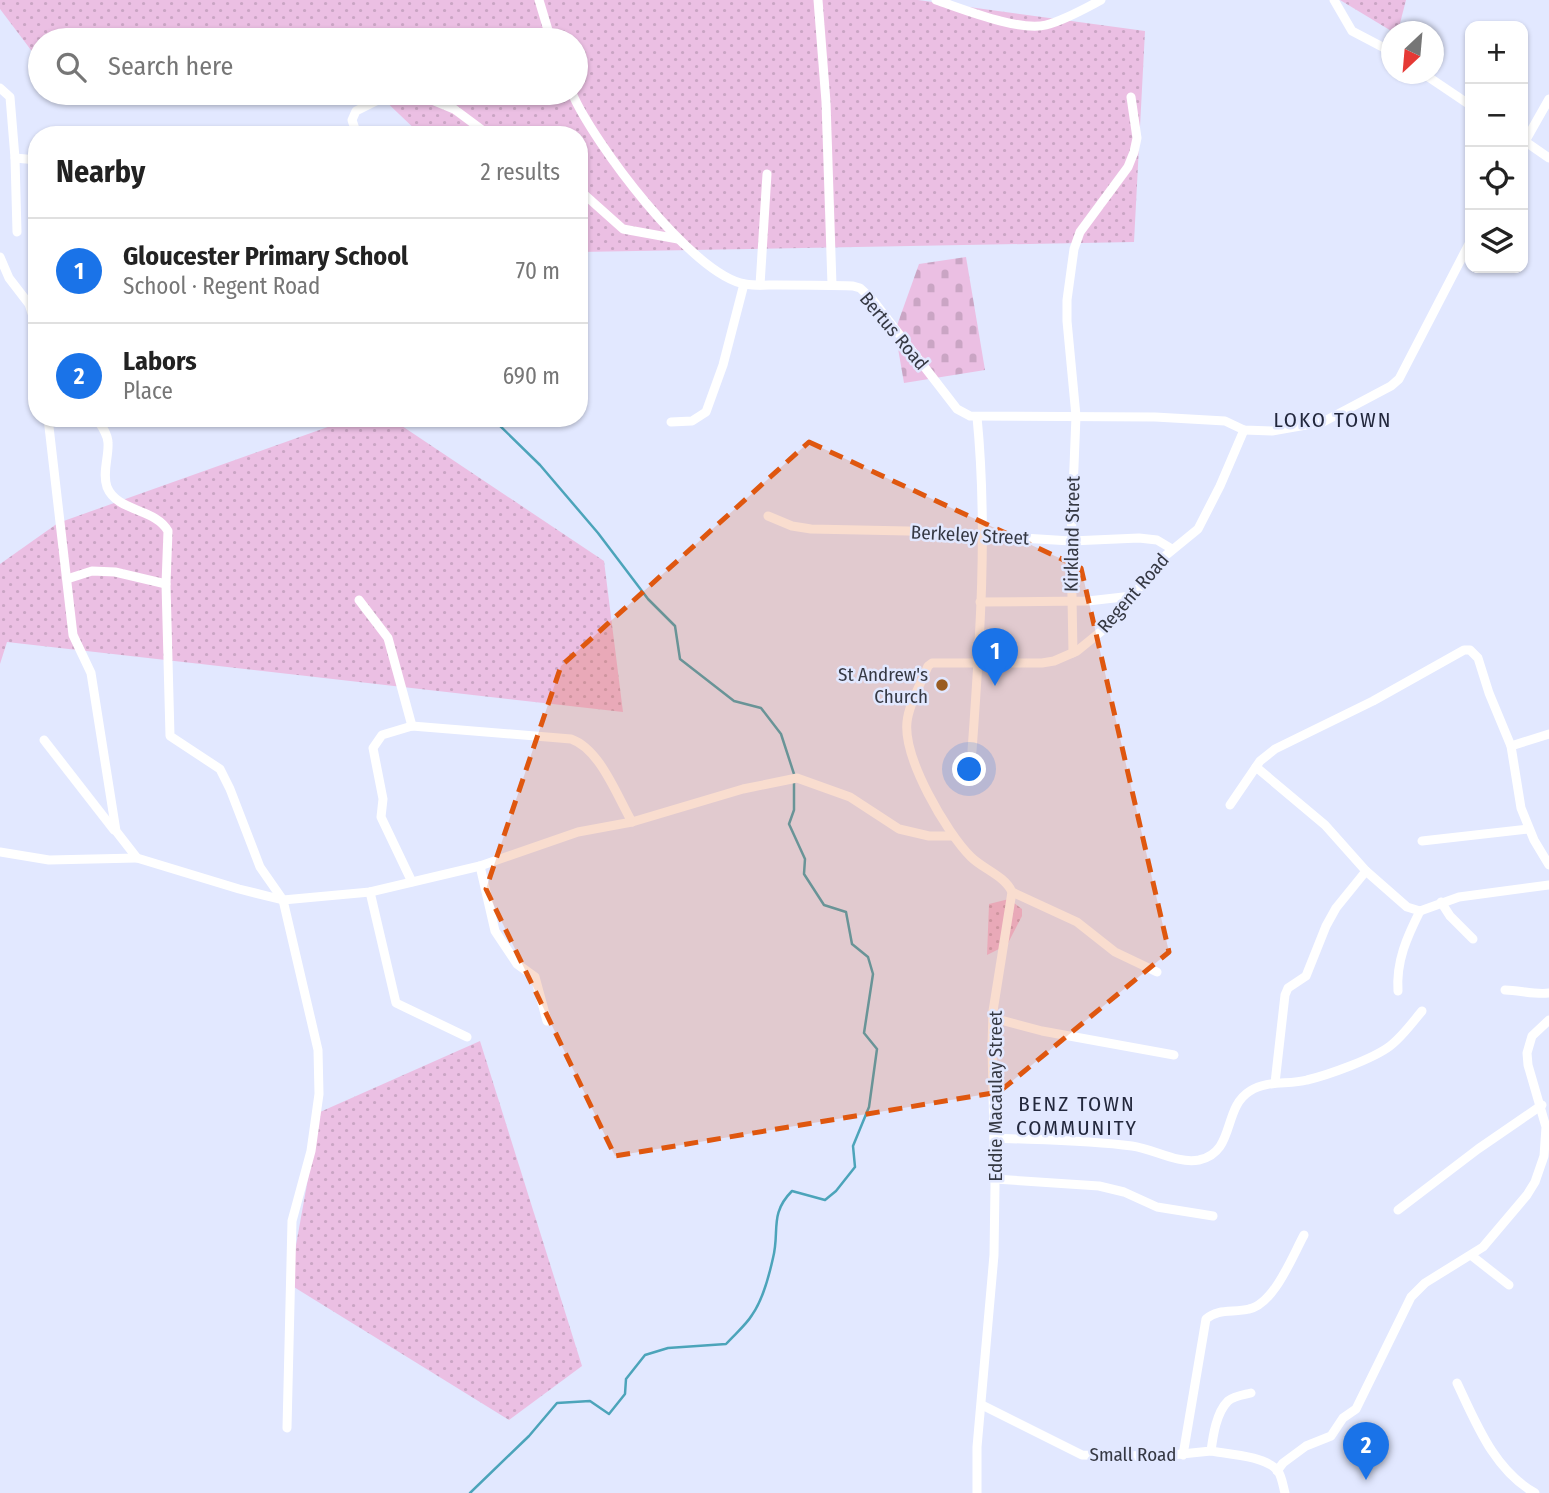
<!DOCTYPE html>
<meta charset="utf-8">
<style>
body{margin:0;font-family:"Fira Sans Condensed",sans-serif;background:#f2f2f2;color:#222}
.controls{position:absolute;right:21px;top:21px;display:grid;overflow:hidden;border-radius:14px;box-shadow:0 2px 5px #0004}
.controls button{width:63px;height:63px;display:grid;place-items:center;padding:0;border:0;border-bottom:2px solid #e0e0e0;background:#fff;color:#222;font:35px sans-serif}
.compass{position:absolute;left:1381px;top:21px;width:63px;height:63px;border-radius:50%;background:#fff;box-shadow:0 2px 5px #0004;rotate:206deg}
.you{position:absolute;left:970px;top:770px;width:24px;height:24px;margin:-18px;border:5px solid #fff;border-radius:50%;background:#1a73e8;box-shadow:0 0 0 10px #1a73e833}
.badge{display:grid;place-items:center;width:46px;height:46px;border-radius:50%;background:#1a73e8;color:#fff;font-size:23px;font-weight:700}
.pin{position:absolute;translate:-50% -58px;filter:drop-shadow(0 2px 4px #0008)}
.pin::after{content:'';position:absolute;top:37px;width:24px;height:21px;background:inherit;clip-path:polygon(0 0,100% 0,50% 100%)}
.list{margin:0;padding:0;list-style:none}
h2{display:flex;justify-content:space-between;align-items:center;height:91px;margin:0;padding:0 28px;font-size:30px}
h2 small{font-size:23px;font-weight:400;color:#767676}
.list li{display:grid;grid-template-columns:46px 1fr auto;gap:21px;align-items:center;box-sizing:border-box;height:105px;padding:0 28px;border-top:2px solid #e0e0e0}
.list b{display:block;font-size:26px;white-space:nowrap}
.list p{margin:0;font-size:23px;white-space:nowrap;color:#767676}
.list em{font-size:23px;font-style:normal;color:#767676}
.icon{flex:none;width:38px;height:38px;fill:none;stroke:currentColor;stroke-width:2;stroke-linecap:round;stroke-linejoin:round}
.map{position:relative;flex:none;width:1549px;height:1493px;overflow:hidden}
.search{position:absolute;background:#fff;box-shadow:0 2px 5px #0004;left:28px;top:28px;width:560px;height:77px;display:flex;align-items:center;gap:18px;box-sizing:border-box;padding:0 24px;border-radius:38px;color:#767676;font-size:26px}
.panel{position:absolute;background:#fff;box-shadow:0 2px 5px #0004;left:28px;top:126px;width:560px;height:301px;border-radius:28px}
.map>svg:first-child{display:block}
.green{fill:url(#green-dots)}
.cemetery{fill:url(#cemetery-stones)}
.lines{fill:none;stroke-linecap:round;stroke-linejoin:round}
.stream{stroke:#4ca4ba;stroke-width:2.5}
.minor{stroke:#fff;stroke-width:9}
.marked{fill:#df570f;fill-opacity:0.2;stroke:#df570f;stroke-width:5;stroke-dasharray:14 9;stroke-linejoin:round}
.poi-dot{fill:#9a5c21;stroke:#e2e8ff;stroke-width:2.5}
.labels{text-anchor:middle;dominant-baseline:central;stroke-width:5;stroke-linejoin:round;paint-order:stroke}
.street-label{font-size:19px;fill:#353843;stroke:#e2e8ff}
.poi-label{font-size:19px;fill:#353843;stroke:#e2e8ff;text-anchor:end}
.neighbourhood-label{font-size:21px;letter-spacing:2px;fill:#23283d;stroke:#e2e8ff}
</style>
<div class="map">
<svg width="1549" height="1493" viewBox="0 0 1549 1493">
<defs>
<pattern id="green-dots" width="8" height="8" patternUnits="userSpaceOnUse" patternTransform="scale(1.75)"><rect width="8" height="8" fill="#ebbfe3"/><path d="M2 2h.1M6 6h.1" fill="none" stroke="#caa5c4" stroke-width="1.8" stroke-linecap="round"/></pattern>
<pattern id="cemetery-stones" width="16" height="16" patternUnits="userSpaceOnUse" patternTransform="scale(1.75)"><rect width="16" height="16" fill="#ebbfe3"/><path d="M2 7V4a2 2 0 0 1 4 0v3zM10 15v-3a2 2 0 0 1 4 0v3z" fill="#caa5c4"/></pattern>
</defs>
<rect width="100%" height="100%" fill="#e2e8ff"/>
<g class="green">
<polygon points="0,0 918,0 1145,31 1134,242 579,252 579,135 421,135 377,93 576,93 576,40 40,40 40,62 0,9"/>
<polygon points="1340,0 1406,0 1398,31 1393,32"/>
<polygon points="64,93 121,93 70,101"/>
<polygon points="353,418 390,418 604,561 623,712 7,642 0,664 0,564 58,523"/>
<polygon points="1009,899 1022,909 1022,916 1007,945 987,955 989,904"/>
<polygon points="480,1041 582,1366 509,1420 289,1284 320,1112"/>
</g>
<polygon class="cemetery" points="966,257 985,370 904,383 895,331 919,264"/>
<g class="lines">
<g class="stream">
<polyline points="492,418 540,465 598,533 648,599 675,626 680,659 734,701 761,708 781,734 794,774"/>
<path d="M470 1493 529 1436 557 1403 590 1401 609 1414 625 1394 626 1379 645 1355 668 1348 726 1344C735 1334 746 1325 752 1315 763 1300 769 1276 773 1258 780 1231 769 1214 792 1191L825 1200 836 1191 855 1167 853 1146 869 1107 877 1049 864 1033 873 974 868 957 852 944 846 912 824 905 804 874 805 859 789 824 794 810V781"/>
</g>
<g class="minor">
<polyline points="539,0 551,40"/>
<polyline points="818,0 826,102 832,285"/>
<path d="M936 0C963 9 1020 32 1046 25 1065 20 1084 9 1101 0"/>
<polyline points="1334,0 1352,31 1392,52"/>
<polyline points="1424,74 1470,105"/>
<polyline points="0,88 10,97 15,158 17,232"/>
<path d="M572 93C593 142 692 275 745 284 755 286 767 285 777 285 802 285 828 285 853 286L860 288 872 299 957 409 970 416 1155 417 1225 421 1244 430 1272 431 1323 422 1391 386 1399 379 1470 242"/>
<polyline points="357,135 352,120 356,111 378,100 420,95 454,109 489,135"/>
<polyline points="1523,140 1549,158"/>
<polyline points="1523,145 1549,99"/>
<polyline points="15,158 37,160"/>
<polyline points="579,193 586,196 623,229 678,239"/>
<polyline points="0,257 9,278 29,304 37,329"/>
<polyline points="760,285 767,174"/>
<polyline points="48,418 73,635 91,673 116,831 137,858 239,889 283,900 370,892 480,866 578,832 632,822 743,789 797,778 850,797 899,829 929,836 953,836"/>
<path d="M96 418C101 425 108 434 108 443 109 456 102 473 107 487 117 512 155 508 168 531L166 584 170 736 220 769 230 789 260 867 283 900 318 1050 319 1094 311 1151 292 1221 287 1428"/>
<polyline points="671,422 692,421 706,412 723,365 744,284"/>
<polyline points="768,516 792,526 811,529 908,531 1071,541 1139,538 1157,540 1172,549"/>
<polyline points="67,579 92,571 115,572 166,584"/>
<polyline points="359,600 388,638 412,726"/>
<polyline points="980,602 1088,601 1132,596"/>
<polyline points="1073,653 1071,541 1076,416 1067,321 1067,300 1074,249 1080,232 1128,167 1134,152 1137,138 1131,97"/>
<polyline points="44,740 114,830"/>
<polyline points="1511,746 1549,734"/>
<path d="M972 751C980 640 988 528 977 417"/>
<polyline points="1256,767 1325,825 1366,871 1407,907 1420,911 1459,897 1549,885"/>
<polyline points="1230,805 1260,761 1275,749 1373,701 1464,650 1470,650 1478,658 1489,693 1511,746 1521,808 1534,840 1549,865"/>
<polyline points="1422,841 1529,829"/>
<polyline points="0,852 49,860 137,858"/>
<polyline points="480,866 495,931 517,964 535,977 547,1021"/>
<path d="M412 882 381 817 383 799 373 748 382 735 412 726 571 739C600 749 617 796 632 822"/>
<polyline points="370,892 396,1003 467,1037"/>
<polyline points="1012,892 1077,922 1115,952 1157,972"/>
<polyline points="1441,902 1450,916 1473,939"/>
<path d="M1505 990C1519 990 1535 995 1549 993"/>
<path d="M1398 991C1396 961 1407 937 1420 911"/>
<polyline points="993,1018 1042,1031 1174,1055"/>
<polyline points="1275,1083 1285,995 1288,988 1306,976 1326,926 1336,908 1366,871"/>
<path d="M994 1138C1040 1140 1087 1140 1132 1146 1154 1149 1177 1164 1199 1160 1236 1152 1222 1108 1250 1091 1267 1080 1288 1085 1307 1080 1328 1075 1373 1059 1390 1046 1402 1037 1412 1023 1422 1011"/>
<polyline points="995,1179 1099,1186 1124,1192 1157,1207 1213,1216"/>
<polyline points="1398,1210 1478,1149 1542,1105"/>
<polyline points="1472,1256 1509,1285"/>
<path d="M1457 1383C1476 1423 1494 1470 1535 1493"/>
<path d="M982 1405 1082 1455 1162 1456 1211 1451C1213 1436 1216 1413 1228 1401 1234 1396 1243 1395 1251 1393"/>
<path d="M1211 1451C1228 1454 1266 1456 1278 1471 1282 1477 1283 1486 1285 1493"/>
<path d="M1183 1455 1206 1319C1218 1308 1234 1313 1249 1309 1274 1304 1292 1257 1304 1235"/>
<polyline points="1277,1471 1283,1463 1306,1446 1331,1436 1343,1418 1356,1409 1411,1297 1425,1283 1483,1247 1527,1195 1535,1182 1544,1156 1546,1127 1528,1065 1527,1053 1532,1036 1549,1020"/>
<path d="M977 1493V1447L994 1255 995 1186 992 1047 993 1011 1012 892C1005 876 983 869 971 857 946 832 903 758 907 722 909 703 921 684 928 666L932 663H1042L1054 661 1077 651 1109 625 1165 556 1198 529 1220 486 1244 430"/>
</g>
</g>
<path class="marked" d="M809 442 1081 568 1169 952 999 1092 615 1156 486 889 561 666Z"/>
<circle class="poi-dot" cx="942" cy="685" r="7"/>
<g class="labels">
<g class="street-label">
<text transform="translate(894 331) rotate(50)">Bertus Road</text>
<text transform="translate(1072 534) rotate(-89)">Kirkland Street</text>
<text transform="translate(970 535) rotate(3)">Berkeley Street</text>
<text transform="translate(1133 593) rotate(-49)">Regent Road</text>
<text transform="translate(995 1096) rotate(-90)">Eddie Macaulay Street</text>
<text x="1133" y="1454">Small Road</text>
</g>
<g class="poi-label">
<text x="928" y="674">St Andrew's<tspan x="928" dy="22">Church</tspan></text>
</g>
<g class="neighbourhood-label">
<text x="1333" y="420">LOKO TOWN</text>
<text x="1077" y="1104">BENZ TOWN<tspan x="1077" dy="24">COMMUNITY</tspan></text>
</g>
</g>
</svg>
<div class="controls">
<button>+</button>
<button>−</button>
<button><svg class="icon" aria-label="locate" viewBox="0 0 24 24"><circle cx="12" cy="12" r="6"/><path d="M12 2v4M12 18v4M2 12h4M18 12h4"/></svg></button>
<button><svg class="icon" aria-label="layers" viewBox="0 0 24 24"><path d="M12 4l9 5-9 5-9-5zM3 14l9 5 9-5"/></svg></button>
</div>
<svg class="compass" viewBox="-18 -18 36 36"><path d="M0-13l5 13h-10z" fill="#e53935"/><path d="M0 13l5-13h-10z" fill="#767676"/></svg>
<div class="you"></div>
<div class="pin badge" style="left:995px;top:686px">1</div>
<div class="pin badge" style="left:1366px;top:1480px">2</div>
<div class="search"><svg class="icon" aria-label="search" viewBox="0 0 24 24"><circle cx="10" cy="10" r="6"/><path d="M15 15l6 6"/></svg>Search here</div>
<section class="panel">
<h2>Nearby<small>2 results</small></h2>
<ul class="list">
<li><span class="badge">1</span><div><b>Gloucester Primary School</b><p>School · Regent Road</p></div><em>70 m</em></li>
<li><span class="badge">2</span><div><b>Labors</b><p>Place</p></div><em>690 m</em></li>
</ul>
</section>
</div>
